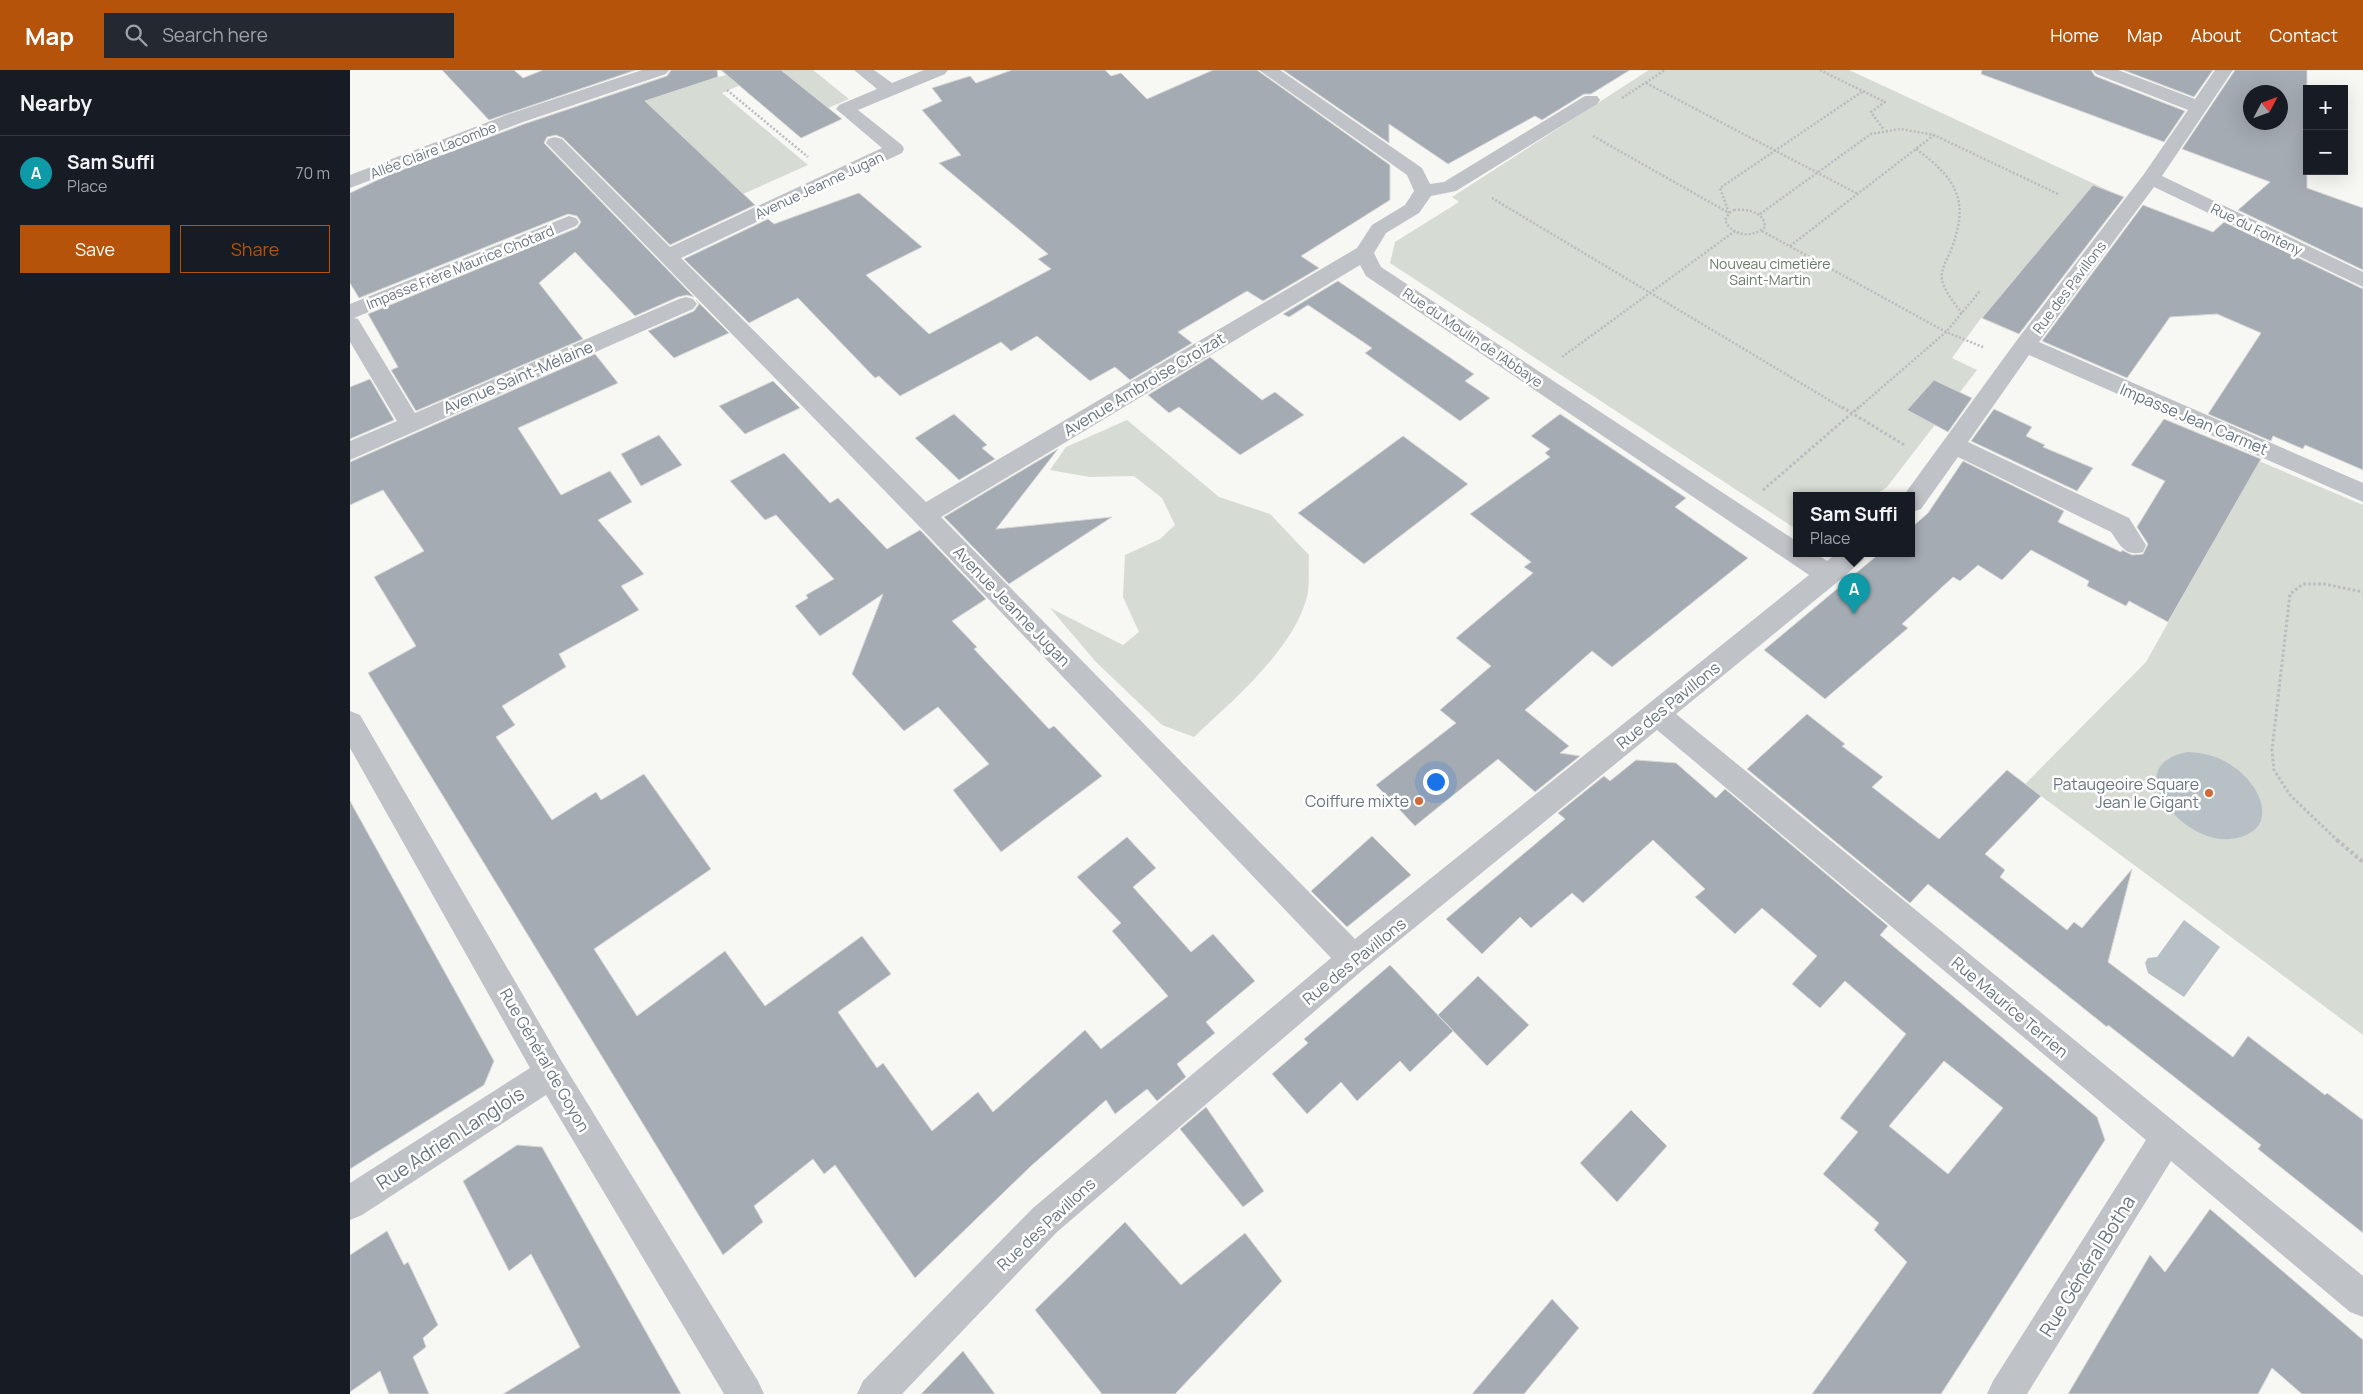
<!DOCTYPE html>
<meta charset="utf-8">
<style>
body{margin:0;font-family:Manrope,sans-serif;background:#242831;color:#f1f3f6}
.controls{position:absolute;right:15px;top:15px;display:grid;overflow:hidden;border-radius:0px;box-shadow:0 5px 20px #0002}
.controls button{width:45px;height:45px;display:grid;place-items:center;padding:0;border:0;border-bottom:1px solid #363941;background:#171b24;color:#f1f3f6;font:25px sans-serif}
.compass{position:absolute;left:1893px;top:15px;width:45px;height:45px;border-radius:50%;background:#171b24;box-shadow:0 5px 20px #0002;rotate:49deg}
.you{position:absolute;left:1085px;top:711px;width:18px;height:18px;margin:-12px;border:4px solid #fff;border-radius:50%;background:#1a73e8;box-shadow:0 0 0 8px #1a73e833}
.badge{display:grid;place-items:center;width:32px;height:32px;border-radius:50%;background:#b45309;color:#fff;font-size:16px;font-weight:700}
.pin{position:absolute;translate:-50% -41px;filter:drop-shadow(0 1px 2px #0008)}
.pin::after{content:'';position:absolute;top:26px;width:18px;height:15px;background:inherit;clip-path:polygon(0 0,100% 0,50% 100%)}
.popup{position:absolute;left:1443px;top:422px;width:122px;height:65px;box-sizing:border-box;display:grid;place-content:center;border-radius:0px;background:#171b24;filter:drop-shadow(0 1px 4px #0005);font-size:16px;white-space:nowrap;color:#9ea1a6}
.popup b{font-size:19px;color:#f1f3f6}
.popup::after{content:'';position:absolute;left:50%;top:100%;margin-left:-10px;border:10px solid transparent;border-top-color:#171b24}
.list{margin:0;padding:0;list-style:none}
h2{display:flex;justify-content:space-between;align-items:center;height:65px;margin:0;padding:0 20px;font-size:21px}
h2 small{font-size:16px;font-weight:400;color:#9ea1a6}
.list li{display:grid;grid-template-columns:32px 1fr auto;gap:15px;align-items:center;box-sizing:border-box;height:75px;padding:0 20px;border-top:1px solid #363941}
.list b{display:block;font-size:19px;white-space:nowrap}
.list p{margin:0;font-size:16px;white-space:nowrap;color:#9ea1a6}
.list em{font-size:16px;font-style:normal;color:#9ea1a6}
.actions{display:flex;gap:10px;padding:15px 20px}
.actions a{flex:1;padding:11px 0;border:1px solid #b45309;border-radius:0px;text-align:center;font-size:18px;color:#b45309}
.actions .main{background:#b45309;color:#fff}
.icon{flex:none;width:28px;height:28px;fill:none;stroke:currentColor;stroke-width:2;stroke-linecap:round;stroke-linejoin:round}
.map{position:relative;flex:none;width:2013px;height:1324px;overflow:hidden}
header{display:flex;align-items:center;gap:30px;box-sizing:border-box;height:70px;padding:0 25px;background:#b45309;color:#fff}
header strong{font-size:24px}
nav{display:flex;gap:28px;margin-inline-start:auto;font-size:18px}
.search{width:350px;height:45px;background:#242831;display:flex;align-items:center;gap:12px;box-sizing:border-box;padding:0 18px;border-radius:0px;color:#9ea1a6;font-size:19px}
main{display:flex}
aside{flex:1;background:#171b24}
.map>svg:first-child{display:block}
.green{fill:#d6dbd4}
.water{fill:#b7c0c5}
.building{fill:#a5abb2;stroke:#d8d8d7;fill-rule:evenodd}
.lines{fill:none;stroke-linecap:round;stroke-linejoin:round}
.path-far2{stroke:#b9bbbe;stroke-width:2.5;stroke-dasharray:2 2;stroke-linecap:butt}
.path-far1{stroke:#b9bbbe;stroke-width:3;stroke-dasharray:2.5 2.5;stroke-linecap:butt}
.path{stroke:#b9bbbe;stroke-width:4;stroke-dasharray:3 3;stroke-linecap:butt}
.minor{fill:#bfc2c6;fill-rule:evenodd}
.poi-dot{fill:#d46837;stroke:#fff;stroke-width:2}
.labels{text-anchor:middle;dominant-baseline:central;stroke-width:5;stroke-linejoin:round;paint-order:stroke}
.far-street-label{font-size:14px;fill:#697582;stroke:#fff}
.far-park-label{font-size:14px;fill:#697a67;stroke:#fff}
.street-label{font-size:16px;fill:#697582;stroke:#fff}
.poi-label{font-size:16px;fill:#697582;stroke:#fff;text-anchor:end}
.near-street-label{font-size:19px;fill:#697582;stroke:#fff}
</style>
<header>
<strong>Map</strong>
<div class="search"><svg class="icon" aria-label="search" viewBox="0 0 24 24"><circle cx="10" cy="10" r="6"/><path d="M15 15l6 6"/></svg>Search here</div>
<nav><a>Home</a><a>Map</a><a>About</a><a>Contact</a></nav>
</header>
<main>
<aside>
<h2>Nearby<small></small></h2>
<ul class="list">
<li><span class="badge" style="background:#0f9aa8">A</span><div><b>Sam Suffi</b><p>Place</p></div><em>70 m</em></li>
</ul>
<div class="actions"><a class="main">Save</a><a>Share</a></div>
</aside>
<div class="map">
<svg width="2013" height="1324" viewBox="0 0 2013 1324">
<rect width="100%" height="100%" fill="#f7f7f4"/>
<g class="green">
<polygon points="391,0 426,0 372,23 458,95 393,124 245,47"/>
<polygon points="431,0 463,0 499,29 478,38"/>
<polygon points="1299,0 1499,0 1764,123 1659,260 1631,248 1602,288 1627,300 1537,417 1526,425 1446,425 1446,459 1040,193 1045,172 1109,132 1102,127"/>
<path d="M777 350 869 427 920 444 959 485C958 498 960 515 957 527 943 580 883 630 844 667L812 655 746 592 700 538 773 575 789 562 773 527 775 485 810 469 825 455 812 428 784 406 740 407 700 400 716 377Z"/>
<polygon points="1909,391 2013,435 2013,965 1675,714 1796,592"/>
</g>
<g class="water">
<path d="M1838 682C1853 683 1868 686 1881 695 1913 715 1932 763 1880 769 1833 774 1766 695 1838 682Z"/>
<polygon points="1834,850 1870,877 1834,927 1798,903 1795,893 1798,888 1807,887"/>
</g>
<g class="building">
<polygon points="92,0 164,0 173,8 193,0 286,0 139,50"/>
<polygon points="321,0 367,0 368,7 295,31 405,135 320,175 213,68 206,65 197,67 194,73 344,227 337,225 328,227 285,246 225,182 189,213 233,269 66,341 41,300 48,297 18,244 227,158 231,152 227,146 218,144 9,228 0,213 0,123 36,106 174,54 317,6"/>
<polygon points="371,0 431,0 492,49 451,68"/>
<polygon points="662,0 755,0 761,6 771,3 797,29 863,0 907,0 1040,95 1040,130 951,186 969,198 913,231 897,221 828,262 842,273 780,310 765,297 740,311 687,266 661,281 651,272 550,326 529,306 525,308 448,228 399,253 334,189 418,149 424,154 509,123 572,177 516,205 579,264 701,199 688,189 698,184 589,93 611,85 572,40 592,31 582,18 620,6 626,13"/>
<polygon points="933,0 1280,0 1241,24 1234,24 1192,50 1185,46 1098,94 1039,54 1039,73"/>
<polygon points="1632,0 1741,0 1745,6 1835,41 1814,72 1631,4"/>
<polygon points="1773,0 1863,0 1844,27"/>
<path d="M1885 0H1957V118L2013 138V200L1888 140 1920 112 1832 79ZM1900 22H1930V52H1900Z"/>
<polygon points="1743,115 1774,127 1669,264 1632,248"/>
<polygon points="1793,135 1863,162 1874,152 2013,219 2013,400 1955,375 1953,379 1923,366 1921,371 1858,344 1911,263 1867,244 1820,247 1777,308 1692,271"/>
<polygon points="988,211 1124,304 1115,311 1140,328 1110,351 1015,283 1022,278 958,235 939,247 933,244"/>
<polygon points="346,230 379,263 324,288 298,261 344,241 349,234"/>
<polygon points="245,284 268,313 168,358 211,425 260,401 282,432 248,450 294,504 271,516 289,540 209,584 216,597 152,636 165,655 146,667 202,750 246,722 251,730 294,704 361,799 244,879 287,946 375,881 415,936 512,866 541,904 488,942 527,998 533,993 582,1061 628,1022 643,1042 735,960 751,979 818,926 762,861 771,853 727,807 777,767 806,798 783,817 841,882 863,864 905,911 856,952 865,963 827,994 836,1007 807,1031 797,1019 765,1044 756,1030 681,1096 565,1208 485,1095 474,1104 463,1089 404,1136 413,1152 373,1185 18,603 66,576 24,507 74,481 33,420 0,435 0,392"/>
<polygon points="860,287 912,330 925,322 954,345 890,385 829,337 819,343 798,325"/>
<polygon points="20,309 44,350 0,369 0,317"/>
<polygon points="1584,310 1622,328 1598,362 1557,340"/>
<polygon points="423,311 450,338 395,364 369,336"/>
<polygon points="1644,339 1682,357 1676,366 1695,375 1693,377 1743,398 1727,421 1621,371"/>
<polygon points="604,344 637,375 632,378 645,389 609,410 565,368"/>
<polygon points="1210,344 1336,428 1325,437 1398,488 1262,597 1242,581 1175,640 1219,676 1210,683 1230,686 1185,722 1148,689 1065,756 1026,715 1106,653 1090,640 1141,596 1106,568 1183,503 1174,497 1181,492 1120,444 1200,387 1195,383 1200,379 1181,366"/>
<polygon points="1814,349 1911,389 1818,552 1779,531 1776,536 1737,516 1739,511 1681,480 1652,510 1628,495 1610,511 1603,507 1552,554 1558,558 1475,629 1414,580 1530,483 1562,483 1562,457 1578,443 1613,391 1714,441 1708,452 1771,482 1772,480 1782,485 1793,484 1798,474 1787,457 1815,411 1781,395"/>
<polygon points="309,365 332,395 291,416 271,384"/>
<polygon points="1053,366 1118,414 1014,494 948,443"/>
<polygon points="708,379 646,459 762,447 659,514 594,447"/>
<polygon points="434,383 480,433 488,428 537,479 570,460 636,529 602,551 627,577 624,579 699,659 704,656 752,706 651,782 603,720 639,694 588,637 554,661 502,604 533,524 470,566 445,536 458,528 456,525 484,509 426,445 415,450 380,411"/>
<polygon points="1457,644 1495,674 1492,676 1533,707 1522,717 1589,769 1657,700 1691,726 1635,784 1655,800 1650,807 1717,860 1724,852 1732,858 1782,799 1758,892 1883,987 1898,966 1975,1025 1977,1023 2013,1050 2013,1163 1908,1079 1911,1075 1758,955 1757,957 1578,814 1560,833 1397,699"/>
<path d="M1286 690 1326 693 1366 728 1375 719 1538 856 1530 865 1747 1047 1755 1070 1591 1324H1462L1557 1192 1524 1160 1529 1153 1473 1104 1508 1062 1490 1048 1556 964 1495 911 1470 938 1442 914 1467 886 1412 838 1385 864 1345 827 1355 819 1303 770 1233 833 1222 823 1181 858 1170 847 1132 884 1096 849 1215 749 1208 743 1254 706 1260 711ZM1594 991 1653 1038 1598 1104 1539 1056Z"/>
<polygon points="0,731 144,991 134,1015 0,1099"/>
<polygon points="1022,766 1061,805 997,857 961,821"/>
<polygon points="1040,895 1103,961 1060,1002 1050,991 1007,1031 991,1012 957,1044 922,1004 958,973 954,969"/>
<polygon points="1128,906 1179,955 1137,996 1088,945"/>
<polygon points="856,1037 914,1121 893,1137 830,1059"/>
<polygon points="1281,1040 1317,1076 1267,1132 1230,1093"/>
<polygon points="167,1075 192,1077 331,1324 153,1324 230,1277 181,1184 159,1201 113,1111"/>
<polygon points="1860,1139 2013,1270 2013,1324 1952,1324 1922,1298 1908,1324 1718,1324 1800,1185 1815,1202"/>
<polygon points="775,1152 831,1215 895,1163 932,1211 825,1324 752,1324 685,1240"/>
<polygon points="37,1161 54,1195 58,1192 88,1255 73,1268 76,1277 63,1287 79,1324 39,1324 30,1301 0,1322 0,1185"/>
<polygon points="1202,1229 1229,1258 1174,1324 1122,1324"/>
<polygon points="613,1281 645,1324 571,1324"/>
</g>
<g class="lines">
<g class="path-far2">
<polyline points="1470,0 1535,32 1521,42 1534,60"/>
<polyline points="1296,13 1508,124"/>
<polyline points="377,20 458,87"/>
<polyline points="1272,28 1315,0"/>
<polyline points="1243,66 1379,143"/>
<path d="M1566 79C1607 109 1620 131 1601 180 1597 190 1590 200 1592 210 1595 222 1604 233 1612 243"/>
<polyline points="1142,128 1494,339"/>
<path d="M1384 140C1397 139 1414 141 1415 157 1402 169 1382 166 1375 150L1379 143Z"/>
<polyline points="1379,143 1370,118 1513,21"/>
<polyline points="1410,144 1521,64 1550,59 1584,65 1710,125"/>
<polyline points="1412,161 1596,262 1633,277"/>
<polyline points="1440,176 1584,65"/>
<polyline points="1212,287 1385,161"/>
<polyline points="1507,339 1596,262 1630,221"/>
</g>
<g class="path-far1">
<polyline points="1492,337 1556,376"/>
<polyline points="1413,420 1509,337"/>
<polyline points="1988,771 1940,725 1924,700 1922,680 1940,524 1953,514 1974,514 2013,522"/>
</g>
<polyline class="path" points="1987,770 2013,792"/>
<g class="minor">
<polygon points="292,0 319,0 316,4 173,52 0,118 0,105 159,44"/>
<path d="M504 0H524L542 13 574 0H598L595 4 508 40 552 75 554 79 552 83 331 188 576 432 1007 178 1022 155 1055 135 1064 121 1057 105 909 0H930L1072 98 1080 114 1094 112 1235 26H1247L1250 30 1247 34 1106 121 1081 126 1069 143 1036 163 1024 183 1031 197 1446 471V483H1465L1477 491 1487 483H1516L1513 490 1485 514 1326 644 2013 1206V1247L2000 1242 1821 1091 1677 1324H1637L1643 1311 1796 1070 1307 660 1014 899 707 1162 552 1324H507L513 1311 683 1138 981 888 565 452 196 73 198 69 205 67 212 69 320 177 532 78 486 39 489 35 527 19ZM1010 195 1016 206 1459 505 1005 869 591 447Z"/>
<path d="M1743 0H1768L1845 29 1865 0H1883L1812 106 2013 202V217L1804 117 1689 272 2013 413V432L1679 285 1618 372 1779 448 1796 475 1793 482C1775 487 1770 475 1761 462L1608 387 1571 439 1562 442V425H1554L1667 270 1794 104 1838 40 1746 4Z"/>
<polygon points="219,146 226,148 229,152 226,156 4,248 8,249 65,343 329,229 336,227 343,229 347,234 343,239 0,390 0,371 47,351 0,272 0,234"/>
<polygon points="0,641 10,645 212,992 408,1311 414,1324 374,1324 196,1025 12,1145 0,1150 0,1113 180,998 0,678"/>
</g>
</g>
<g class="poi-dot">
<circle cx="1859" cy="723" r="5"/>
<circle cx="1069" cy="731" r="5"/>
</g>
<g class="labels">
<g class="far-street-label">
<text transform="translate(83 80) rotate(-21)">Allée Claire Lacombe</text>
<text transform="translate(469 115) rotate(-25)">Avenue Jeanne Jugan</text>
<text transform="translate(1907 159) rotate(26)">Rue du Fonteny</text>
<text transform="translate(110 197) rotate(-22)">Impasse Frère Maurice Chotard</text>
<text transform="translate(1719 217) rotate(-53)">Rue des Pavillons</text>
<text transform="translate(1123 267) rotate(34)">Rue du Moulin de l'Abbaye</text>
</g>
<g class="far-park-label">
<text x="1420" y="193">Nouveau cimetière<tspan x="1420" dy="16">Saint-Martin</tspan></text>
</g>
<g class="street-label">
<text transform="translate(168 307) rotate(-23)">Avenue Saint-Mélaine</text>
<text transform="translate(794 314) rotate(-31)">Avenue Ambroise Croizat</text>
<text transform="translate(1844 349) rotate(23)">Impasse Jean Carmet</text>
<text transform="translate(662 536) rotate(46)">Avenue Jeanne Jugan</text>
<text transform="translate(1318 635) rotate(-39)">Rue des Pavillons</text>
<text transform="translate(1004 891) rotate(-39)">Rue des Pavillons</text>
<text transform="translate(1660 937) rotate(40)">Rue Maurice Terrien</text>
<text transform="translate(195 990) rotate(60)">Rue Général de Goyon</text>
<text transform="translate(696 1154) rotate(-43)">Rue des Pavillons</text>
</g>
<g class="poi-label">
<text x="1849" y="714">Pataugeoire Square<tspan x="1849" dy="18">Jean le Gigant</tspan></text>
<text x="1059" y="731">Coiffure mixte</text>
</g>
<g class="near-street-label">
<text transform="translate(100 1068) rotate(-33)">Rue Adrien Langlois</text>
<text transform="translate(1737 1196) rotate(-58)">Rue Général Botha</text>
</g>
</g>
</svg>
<div class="controls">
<button>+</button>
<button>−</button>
</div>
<svg class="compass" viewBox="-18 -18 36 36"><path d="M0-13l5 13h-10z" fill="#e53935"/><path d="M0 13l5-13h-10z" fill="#9ea1a6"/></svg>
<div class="you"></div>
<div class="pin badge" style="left:1504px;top:544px;background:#0f9aa8">A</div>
<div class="popup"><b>Sam Suffi</b>Place</div>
</div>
</main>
